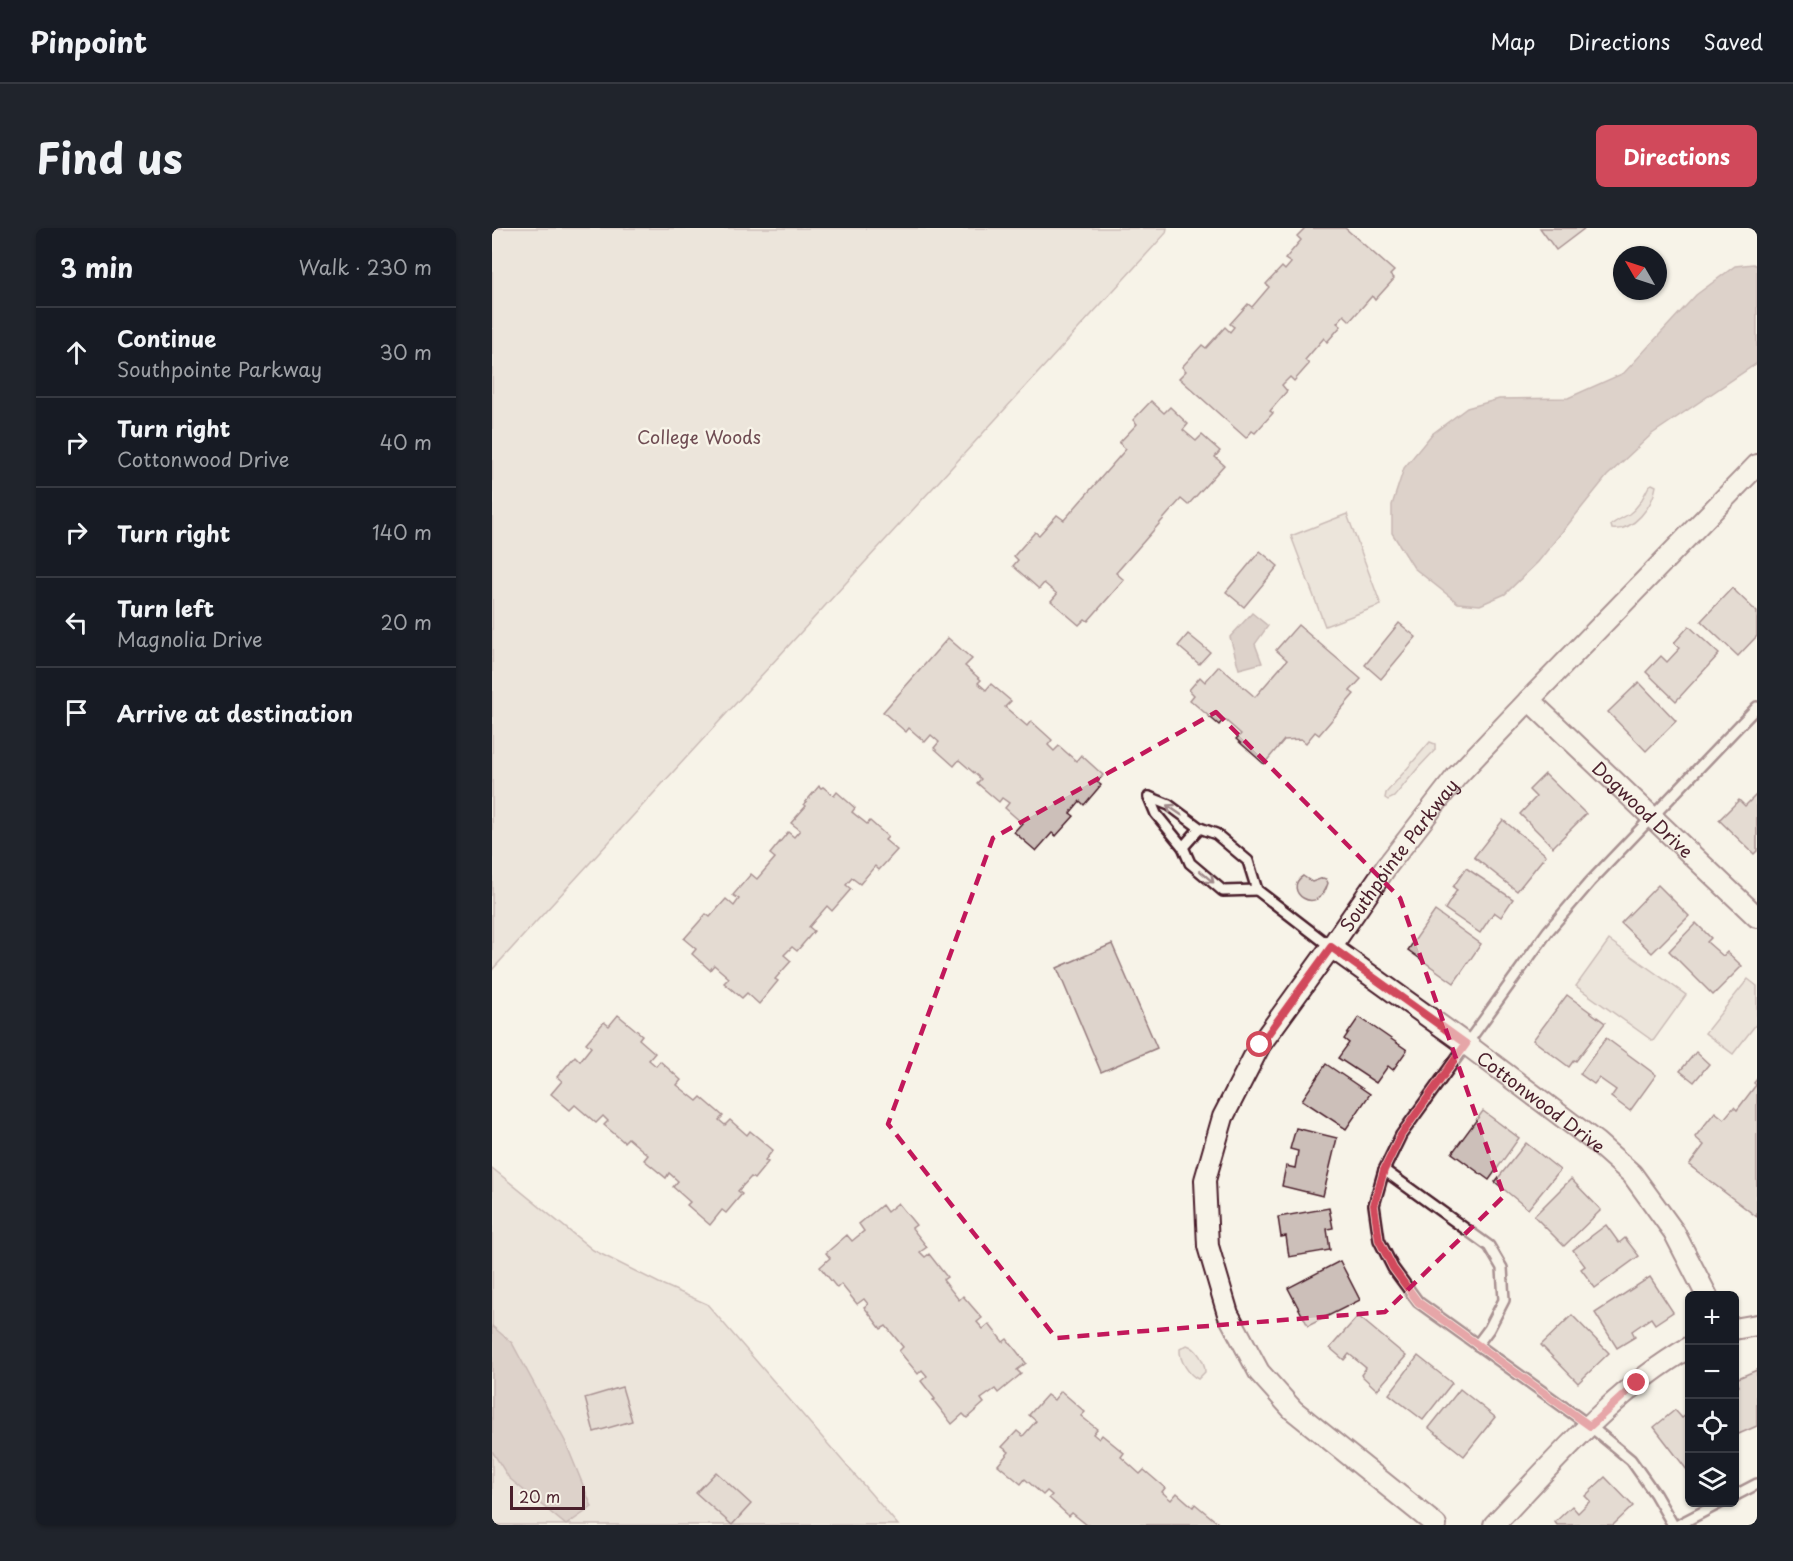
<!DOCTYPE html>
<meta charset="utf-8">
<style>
body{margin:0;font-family:"Playpen Sans",sans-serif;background:#20242c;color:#f1f3f6}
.controls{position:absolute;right:18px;bottom:18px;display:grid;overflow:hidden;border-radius:9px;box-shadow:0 2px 4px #0004}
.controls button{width:54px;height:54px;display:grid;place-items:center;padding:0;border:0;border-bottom:2px solid #363941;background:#171b24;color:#f1f3f6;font:30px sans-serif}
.compass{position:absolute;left:1121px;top:18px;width:54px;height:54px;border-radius:50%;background:#171b24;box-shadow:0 2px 4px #0004;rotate:309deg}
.scale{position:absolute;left:18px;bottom:15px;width:75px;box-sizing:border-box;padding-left:6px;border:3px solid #4a1f2b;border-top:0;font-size:16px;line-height:21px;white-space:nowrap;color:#4a1f2b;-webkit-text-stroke:4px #f7f3e8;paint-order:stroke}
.stop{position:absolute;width:18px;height:18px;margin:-14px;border:4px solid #d1495b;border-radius:50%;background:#fff}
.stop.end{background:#d1495b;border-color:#fff;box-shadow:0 2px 6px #0008}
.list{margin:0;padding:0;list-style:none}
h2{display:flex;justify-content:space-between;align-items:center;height:78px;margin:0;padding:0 24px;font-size:26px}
h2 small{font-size:20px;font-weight:400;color:#9ea1a6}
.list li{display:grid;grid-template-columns:39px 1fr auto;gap:18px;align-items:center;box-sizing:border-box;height:90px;padding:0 24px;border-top:2px solid #363941}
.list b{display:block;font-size:22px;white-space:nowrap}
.list p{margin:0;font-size:20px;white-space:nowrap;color:#9ea1a6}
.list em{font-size:20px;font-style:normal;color:#9ea1a6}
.icon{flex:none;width:33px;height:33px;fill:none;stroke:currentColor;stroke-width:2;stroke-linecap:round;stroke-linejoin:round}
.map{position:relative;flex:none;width:1265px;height:1297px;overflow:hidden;border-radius:9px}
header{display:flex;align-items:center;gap:36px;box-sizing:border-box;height:84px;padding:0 30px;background:#171b24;border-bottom:2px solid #363941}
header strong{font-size:28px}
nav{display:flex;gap:33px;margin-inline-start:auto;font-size:21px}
.intro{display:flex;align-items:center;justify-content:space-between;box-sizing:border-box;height:144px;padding:0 36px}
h1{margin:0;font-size:42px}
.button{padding:15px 27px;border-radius:9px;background:#d1495b;color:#fff;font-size:21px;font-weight:700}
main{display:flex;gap:36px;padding:0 36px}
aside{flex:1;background:#171b24;border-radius:9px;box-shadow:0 2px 4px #0004}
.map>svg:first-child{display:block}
.green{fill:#ded4cc;stroke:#947a7c;stroke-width:1.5}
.water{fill:#bcaaa7;stroke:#8e7275;stroke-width:1.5}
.building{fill:#ccbfb9;stroke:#4a1f2b;stroke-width:1.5}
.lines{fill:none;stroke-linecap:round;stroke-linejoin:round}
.service-casing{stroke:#4a1f2b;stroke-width:14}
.minor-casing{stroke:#4a1f2b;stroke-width:24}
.service{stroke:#f7f3e8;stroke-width:9}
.minor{stroke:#f7f3e8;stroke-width:20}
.oneway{stroke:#a0898a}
.route{stroke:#d1495b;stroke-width:8}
.marked{fill:none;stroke:#c2185b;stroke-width:4.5;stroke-dasharray:12 8;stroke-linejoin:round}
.labels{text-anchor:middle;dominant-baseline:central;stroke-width:5;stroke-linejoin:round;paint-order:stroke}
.park-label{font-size:18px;fill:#6f4c53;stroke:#f7f3e8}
.street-label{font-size:18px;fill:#4a1f2b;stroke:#f7f3e8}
</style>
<header>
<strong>Pinpoint</strong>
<nav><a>Map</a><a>Directions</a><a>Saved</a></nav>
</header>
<div class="intro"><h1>Find us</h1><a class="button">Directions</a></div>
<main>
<aside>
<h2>3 min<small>Walk · 230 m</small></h2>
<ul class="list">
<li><svg class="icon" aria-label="ahead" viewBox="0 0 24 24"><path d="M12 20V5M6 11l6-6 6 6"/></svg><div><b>Continue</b><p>Southpointe Parkway</p></div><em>30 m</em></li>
<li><svg class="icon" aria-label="right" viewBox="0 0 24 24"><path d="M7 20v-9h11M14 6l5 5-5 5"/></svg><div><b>Turn right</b><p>Cottonwood Drive</p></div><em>40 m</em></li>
<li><svg class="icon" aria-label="right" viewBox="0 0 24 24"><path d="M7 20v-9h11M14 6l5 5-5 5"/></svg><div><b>Turn right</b></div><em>140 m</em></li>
<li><svg class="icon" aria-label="left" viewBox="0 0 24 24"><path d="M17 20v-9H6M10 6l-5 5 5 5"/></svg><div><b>Turn left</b><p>Magnolia Drive</p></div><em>20 m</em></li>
<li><svg class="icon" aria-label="arrive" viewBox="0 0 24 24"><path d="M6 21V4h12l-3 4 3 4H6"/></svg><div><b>Arrive at destination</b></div></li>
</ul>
</aside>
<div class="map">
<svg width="1265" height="1297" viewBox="0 0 1265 1297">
<rect width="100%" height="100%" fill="#f7f3e8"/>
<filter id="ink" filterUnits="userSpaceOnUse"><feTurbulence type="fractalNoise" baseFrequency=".0167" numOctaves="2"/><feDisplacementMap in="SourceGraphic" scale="12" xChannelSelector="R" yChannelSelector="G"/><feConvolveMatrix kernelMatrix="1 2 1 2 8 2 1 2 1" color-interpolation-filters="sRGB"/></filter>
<g filter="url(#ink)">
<g class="green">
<polygon points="0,0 675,0 674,5 0,742"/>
<path d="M1160 256 1164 258C1161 278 1141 304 1120 301L1119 297C1125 292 1131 290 1137 286 1147 279 1151 269 1157 258Z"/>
<polygon points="855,286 889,377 833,398 799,308"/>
<polygon points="938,514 943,516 943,522 926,540 902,569 896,572 893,570 894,565"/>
<path d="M811 648 820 654 831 650 834 651 836 655C826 691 789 662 811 648Z"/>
<polygon points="1117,712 1194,767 1161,813 1084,758"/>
<polygon points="620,716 665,820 609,844 565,740"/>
<polygon points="1256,751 1265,758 1265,795 1241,826 1213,805"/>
<polygon points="0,940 101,1022 167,1055 215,1076 406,1297 0,1297"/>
<path d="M695 1117C705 1120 713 1134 713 1144L706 1151C697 1147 687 1132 688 1121Z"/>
</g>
<g class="water">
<polygon points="1261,36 1265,38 1265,135 1160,206 1115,248 1046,334 1013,366 988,377 966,375 922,340 900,305 900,277 912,240 940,206 975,180 1007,171 1076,170 1132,145 1204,67 1243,38"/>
<polygon points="760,385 776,398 763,416 770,435 747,441 738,409"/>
<polygon points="0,1098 20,1115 73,1213 100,1279 74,1297 17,1250 0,1223"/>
</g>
<g class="building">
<polygon points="813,0 853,0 902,43 898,47 902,51 883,72 880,68 858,93 852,87 845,95 849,98 835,114 832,110 813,132 817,136 802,153 798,149 790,157 795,163 778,183 781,185 763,205 760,203 754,210 687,150 694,143 690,139 710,117 714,120 733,99 738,104 742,99 738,96 756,76 760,79 777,59 774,56 790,39 793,42 799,35 793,31 809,12 805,8"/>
<polygon points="1048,0 1093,0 1064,22"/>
<polygon points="659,173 672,185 678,179 696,196 691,202 704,213 710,207 728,223 723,229 732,237 696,277 689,271 624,345 632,352 596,393 593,391 587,397 559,373 565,366 552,355 547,361 521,338 526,332 522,328 543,304 547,307 565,287 572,292 634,221 627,215 645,196 641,192"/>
<polygon points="768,323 786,338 752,379 734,364"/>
<polygon points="1240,360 1265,384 1265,408 1246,428 1209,393"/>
<polygon points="907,395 924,409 889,451 873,437"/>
<polygon points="806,397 869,451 858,463 862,466 827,507 823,504 814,515 809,511 792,512 772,536 744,511 749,506 732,491 727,497 698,472 702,467 697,462 708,449 713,454 727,438 763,469 795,432 784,422"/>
<polygon points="1197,398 1227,426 1184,473 1154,444 1169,428 1175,434 1188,420 1182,415"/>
<polygon points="696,406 718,424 707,436 686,418"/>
<polygon points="456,410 480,431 473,438 489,452 486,455 494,462 499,456 519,473 513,479 535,498 539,493 560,512 556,517 562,523 567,518 584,533 589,527 611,547 605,554 609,557 592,577 588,573 578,585 582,588 564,608 560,605 544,623 522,604 530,595 513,580 517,575 510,570 507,574 485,555 489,551 467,532 462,538 442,520 447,514 439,507 433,514 417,500 414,504 391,484"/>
<polygon points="1147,454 1184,493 1154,523 1116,484"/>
<polygon points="1053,546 1094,586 1061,619 1028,586 1044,569 1037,562"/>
<polygon points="327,558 329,560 331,559 342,568 345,564 363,580 360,584 375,596 378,593 396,609 393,612 405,622 387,642 383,638 368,656 360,650 354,657 359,661 340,683 335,678 317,699 322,703 305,723 300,719 292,727 299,733 283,751 286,753 267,776 255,765 250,770 232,755 237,750 222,737 218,742 200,726 204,721 192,711 214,686 218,689 234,671 242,678 247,671 241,667 259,646 265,651 283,630 278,626 296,604 302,609 308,602 299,595 314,578 312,576"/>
<polygon points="1265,566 1265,623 1262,626 1227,592 1247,572 1253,578"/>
<polygon points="1011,592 1054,627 1025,663 982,629"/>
<polygon points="974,640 1021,671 1009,689 1002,684 988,705 953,681 965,662 961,659"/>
<polygon points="1166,657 1197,688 1160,725 1129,695"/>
<polygon points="943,683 989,716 962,755 916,722"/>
<polygon points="1204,695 1219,710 1215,714 1231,728 1235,724 1250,738 1221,767 1177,723"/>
<polygon points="1075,767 1113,795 1084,833 1082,832 1077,839 1041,812"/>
<polygon points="126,787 150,807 147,811 163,825 157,832 164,838 168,833 189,852 185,857 205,873 209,869 231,888 227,892 233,897 238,892 255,907 258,903 281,922 273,932 276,934 262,951 259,949 246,963 250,966 234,985 230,982 218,997 195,977 198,974 181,959 186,953 177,945 174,950 152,932 156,927 136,910 132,914 112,897 116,893 111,888 104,895 83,877 78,882 59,866 70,853 65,849 83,828 88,833 99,819 94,815 112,794 117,798"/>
<polygon points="867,789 915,822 901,842 896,838 884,855 846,830 857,815 852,811"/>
<polygon points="1114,810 1164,847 1138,883 1119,869 1124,862 1107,850 1102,856 1088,846"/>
<polygon points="1204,824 1217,836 1202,854 1188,843"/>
<polygon points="834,836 878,866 854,901 810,872"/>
<polygon points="1265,851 1265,989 1197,937 1212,917 1203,909 1223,884 1232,891 1242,879 1245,882 1264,857 1262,855"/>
<polygon points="991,883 1027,910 997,952 960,925"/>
<polygon points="804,900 845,910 831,968 790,958 794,938 803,940 806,923 798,921"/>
<polygon points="1034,915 1068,942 1036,981 1003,954"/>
<polygon points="1079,951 1109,982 1072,1018 1042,988"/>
<polygon points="406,975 424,997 420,1000 435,1019 428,1024 433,1029 437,1026 455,1049 451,1052 467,1072 471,1068 490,1090 485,1094 491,1101 497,1096 511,1114 515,1111 534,1135 525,1142 529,1146 506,1165 503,1161 489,1171 492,1175 475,1190 471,1186 460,1196 441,1172 443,1171 429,1153 435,1148 430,1142 426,1146 407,1123 411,1119 394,1098 389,1101 372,1079 376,1076 372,1071 365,1076 349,1056 345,1060 328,1039 338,1030 334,1025 355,1007 360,1013 372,1003 367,996 390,977 395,984"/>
<polygon points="837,980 841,1000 835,1001 838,1022 797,1029 794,1008 789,1009 786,989"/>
<polygon points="1114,997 1127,1015 1133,1010 1147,1028 1103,1060 1089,1041 1093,1038 1081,1022"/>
<polygon points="848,1033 868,1072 816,1098 796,1060"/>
<polygon points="1158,1049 1181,1084 1163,1096 1159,1090 1140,1103 1143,1109 1125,1120 1103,1085"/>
<polygon points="1080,1087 1117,1125 1086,1155 1049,1117"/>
<polygon points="866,1088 914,1128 885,1162 869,1147 874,1140 857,1126 852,1132 838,1120"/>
<polygon points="926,1128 960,1155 931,1192 897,1166"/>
<polygon points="1265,1142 1265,1198 1242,1208 1242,1160 1247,1158 1244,1151"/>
<polygon points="130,1159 140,1193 102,1204 93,1170"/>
<polygon points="968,1161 1003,1189 972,1228 937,1200"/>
<polygon points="569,1163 593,1184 589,1188 605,1201 601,1206 607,1211 610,1207 632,1225 629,1229 648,1246 652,1242 673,1260 670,1264 679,1272 685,1265 701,1279 703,1276 726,1295 724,1297 595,1297 580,1285 577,1288 557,1270 560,1267 555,1263 551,1267 533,1251 529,1256 506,1237 517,1224 510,1219 525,1203 531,1208 544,1193 537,1187 555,1167 562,1172"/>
<polygon points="1183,1182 1190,1190 1198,1184 1198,1240 1195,1242 1162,1199"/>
<polygon points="224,1244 259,1276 240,1297 204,1265"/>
<polygon points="1113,1249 1141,1278 1121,1297 1065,1297 1063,1294 1080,1278 1086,1285 1098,1273 1093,1268"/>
</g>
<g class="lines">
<defs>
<g id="service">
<polyline points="657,569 677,577 708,600 724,606 756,633 765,662 839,719"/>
<polyline points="657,569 664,586 691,619 698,635 731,663 765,662"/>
<polyline points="691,619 708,600"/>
<polyline points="892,942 997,1018 1010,1040 1012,1072 997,1101 985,1117"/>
<polyline points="1242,1268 1265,1256"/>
<polyline points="1181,1297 1163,1266 1139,1232 1098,1198 926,1074 901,1040 887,1012 882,977 892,942 909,907 1056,703 1098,654 1265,479"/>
<polyline points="1186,1297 1230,1274"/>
</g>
<g id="minor">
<path id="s1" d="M1037 472 1265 689"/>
<path id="s2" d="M839 719 974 816 1104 914 1140 946 1182 1004 1215 1068"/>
<polyline points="1242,1101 1265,1097"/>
<path id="s3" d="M944 1297 801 1182 767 1144 736 1086 716 1018 713 952 731 889 768 817 839 719 895 638 964 549 1037 472 1265 237"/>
<path d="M1002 1297C1061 1235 1122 1162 1198 1119"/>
</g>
</defs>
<use href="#service" class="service-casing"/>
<use href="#minor" class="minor-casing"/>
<use href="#service" class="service"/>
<use href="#minor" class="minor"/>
</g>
<defs><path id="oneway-shaft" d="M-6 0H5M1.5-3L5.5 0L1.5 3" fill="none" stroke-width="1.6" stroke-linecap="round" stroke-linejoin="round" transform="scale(1.5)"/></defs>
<g class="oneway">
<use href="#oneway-shaft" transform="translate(682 582) rotate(-146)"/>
<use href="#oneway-shaft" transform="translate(715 649) rotate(41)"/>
</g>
</g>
<g class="lines" filter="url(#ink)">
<polyline class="route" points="768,817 839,719 974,816 909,907 892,942 882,977 887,1012 901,1040 926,1074 1098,1198 1145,1155"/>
</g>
<path d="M0 0H1265V1297H0ZM724 484 908 670 1012 968 893 1084 564 1110 396 896 501 610Z" fill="#f7f3e8" fill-opacity=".55" fill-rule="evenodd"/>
<path class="marked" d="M724 484 908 670 1012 968 893 1084 564 1110 396 896 501 610Z"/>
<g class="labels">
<g class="park-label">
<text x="207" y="208">College Woods</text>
</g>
<g class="street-label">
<text stroke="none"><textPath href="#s1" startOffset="158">Dogwood Drive</textPath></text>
<text stroke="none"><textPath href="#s3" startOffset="819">Southpointe Parkway</textPath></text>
<text stroke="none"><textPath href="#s2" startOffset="261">Cottonwood Drive</textPath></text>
</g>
</g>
</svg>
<div class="controls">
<button>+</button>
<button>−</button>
<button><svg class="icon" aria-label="locate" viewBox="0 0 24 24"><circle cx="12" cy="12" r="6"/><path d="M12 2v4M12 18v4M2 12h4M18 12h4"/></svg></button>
<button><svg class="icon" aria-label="layers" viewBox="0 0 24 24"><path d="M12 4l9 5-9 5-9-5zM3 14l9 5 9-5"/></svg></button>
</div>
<svg class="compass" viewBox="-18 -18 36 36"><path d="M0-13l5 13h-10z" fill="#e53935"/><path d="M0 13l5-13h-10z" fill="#9ea1a6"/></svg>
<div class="scale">20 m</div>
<div class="stop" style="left:768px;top:817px"></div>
<div class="stop end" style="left:1145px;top:1155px"></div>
</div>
</main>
